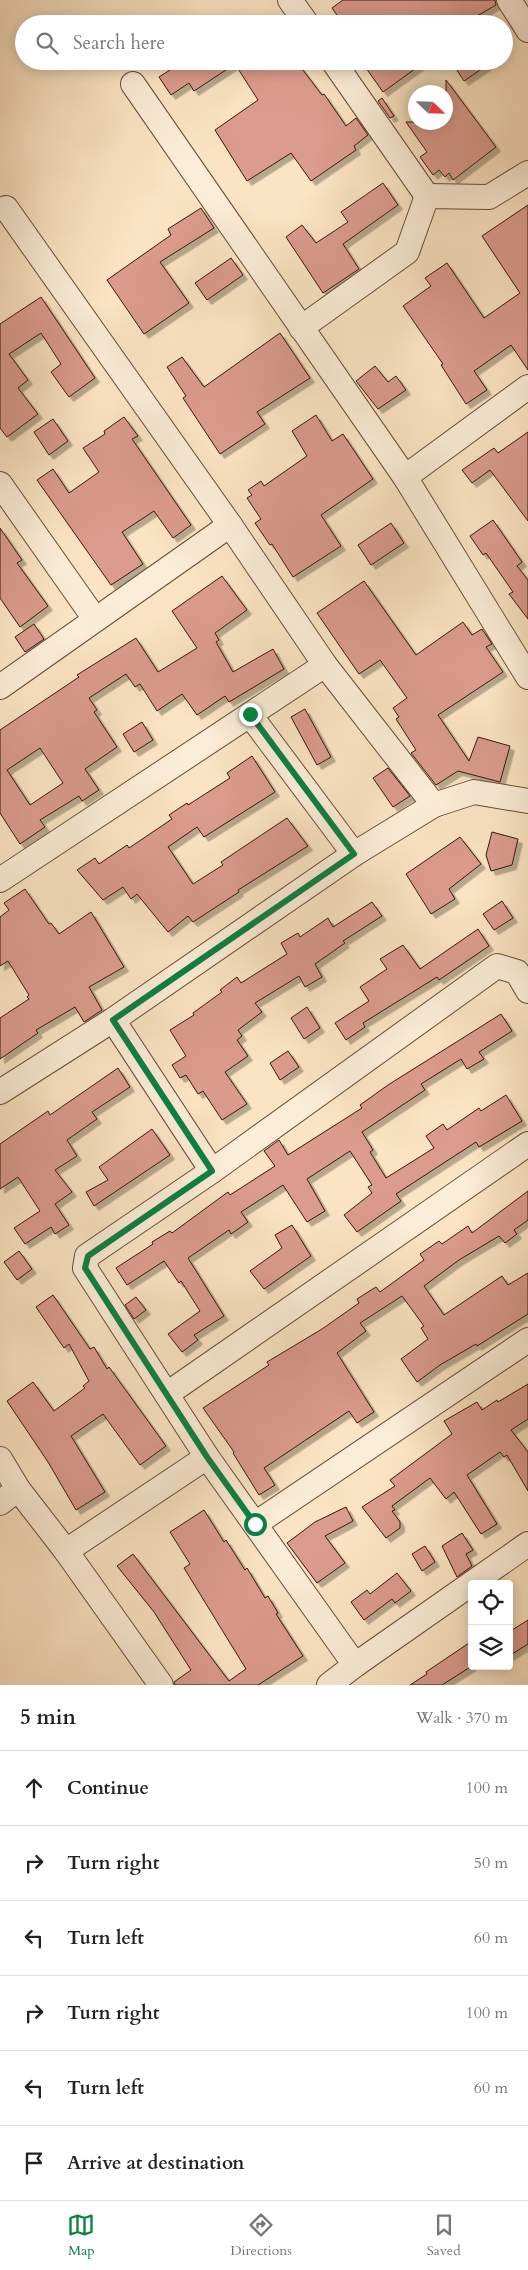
<!DOCTYPE html>
<meta charset="utf-8">
<style>
body{margin:0;font-family:Cardo,serif;background:#f6f6f6;color:#222}
.controls{position:absolute;right:15px;bottom:15px;display:grid;overflow:hidden;border-radius:5px;box-shadow:0 2px 12px #0003}
.controls button{width:45px;height:45px;display:grid;place-items:center;padding:0;border:0;border-bottom:1px solid #e0e0e0;background:#fff;color:#222;font:25px sans-serif}
.compass{position:absolute;left:408px;top:85px;width:45px;height:45px;border-radius:50%;background:#fff;box-shadow:0 2px 12px #0003;rotate:113deg}
.stop{position:absolute;width:15px;height:15px;margin:-11px;border:4px solid #0b8043;border-radius:50%;background:#fff}
.stop.end{background:#0b8043;border-color:#fff;box-shadow:0 1px 5px #0008}
.list{margin:0;padding:0;list-style:none}
h2{display:flex;justify-content:space-between;align-items:center;height:65px;margin:0;padding:0 20px;font-size:21px}
h2 small{font-size:16px;font-weight:400;color:#767676}
.list li{display:grid;grid-template-columns:32px 1fr auto;gap:15px;align-items:center;box-sizing:border-box;height:75px;padding:0 20px;border-top:1px solid #e0e0e0}
.list b{display:block;font-size:19px;white-space:nowrap}
.list em{font-size:16px;font-style:normal;color:#767676}
.icon{flex:none;width:28px;height:28px;fill:none;stroke:currentColor;stroke-width:2;stroke-linecap:round;stroke-linejoin:round}
.map{position:relative;flex:none;width:528px;height:1685px;overflow:hidden}
.search{position:absolute;background:#fff;box-shadow:0 2px 12px #0003;left:15px;right:15px;top:15px;height:55px;display:flex;align-items:center;gap:12px;box-sizing:border-box;padding:0 18px;border-radius:28px;color:#767676;font-size:19px}
.sheet{height:515px;background:#fff}
nav{display:flex;justify-content:space-around;align-items:center;box-sizing:border-box;height:70px;border-top:1px solid #e0e0e0;background:#fff;font-size:14px;color:#767676}
nav a{display:grid;justify-items:center;gap:2px}
nav .on{color:#0b8043}
.map>svg:first-child{display:block}
.building{fill:#db9b8e;stroke:#371809;fill-rule:evenodd;filter:url(#shadow)}
.lines{fill:none;stroke-linecap:round;stroke-linejoin:round}
.minor-casing{stroke:#684b38;stroke-width:26}
.minor{stroke:#fcedd8;stroke-width:24}
.route{stroke:#0b8043;stroke-width:6}
</style>
<div class="map">
<svg width="528" height="1685" viewBox="0 0 528 1685">
<defs>
<filter id="shadow"><feDropShadow dx="4.5" dy="4.5" stdDeviation="0" flood-color="#0004"/></filter>
</defs>
<rect width="100%" height="100%" fill="#fbe4c3"/>
<filter id="stains"><feTurbulence type="fractalNoise" baseFrequency=".004" numOctaves="4"/><feColorMatrix values="0 0 0 0 .2 0 0 0 0 .09 0 0 0 0 .02 0 0 0 .5 -.17"/></filter>
<radialGradient id="worn" r=".72"><stop offset=".6" stop-color="#630" stop-opacity="0"/><stop offset="1" stop-color="#630" stop-opacity=".3"/></radialGradient>
<g class="building">
<polygon points="343,0 495,0 496,5 463,24 343,24 332,8"/>
<polygon points="184,61 296,61 322,95 324,94 346,126 356,118 368,135 354,146 356,150 311,181 291,153 247,181 215,130 258,100 235,64 194,91 189,83 171,95 159,77"/>
<polygon points="361,61 426,61 383,92"/>
<polygon points="451,61 493,61 464,81"/>
<polygon points="446,80 496,147 453,180 449,173 445,177 439,170 433,175 420,157 427,152 406,122 446,122"/>
<polygon points="382,98 394,116 390,118 378,101"/>
<polygon points="383,183 398,205 343,244 359,269 323,293 286,237 302,225 316,243 348,222 341,212"/>
<polygon points="528,205 528,370 511,345 474,371 487,390 466,404 441,365 443,364 403,306 431,286 425,278 447,263 484,318 520,293 482,236"/>
<polygon points="201,208 214,228 160,262 189,303 144,334 107,280 171,235 168,229"/>
<polygon points="231,258 243,275 207,300 195,283"/>
<polygon points="41,297 95,378 69,397 51,372 61,364 41,333 9,354 28,380 18,388 38,414 7,437 0,428 0,324"/>
<polygon points="280,333 310,378 257,412 265,424 220,454 183,398 186,396 167,367 182,357 204,387"/>
<polygon points="375,366 388,382 396,376 406,390 378,409 356,381"/>
<polygon points="316,415 332,441 343,434 373,479 321,515 341,546 293,577 272,544 270,545 255,523 261,519 247,498 252,495 248,490 261,481 264,486 307,456 292,431"/>
<polygon points="124,417 138,436 132,439 191,525 173,538 154,511 122,532 143,564 111,585 37,480 53,469 69,493 99,472 83,448 105,434 104,431"/>
<polygon points="53,419 68,441 49,455 34,432"/>
<polygon points="528,432 528,521 490,470 472,483 462,470 494,448 498,453"/>
<polygon points="493,520 522,562 517,566 528,580 528,619 509,594 513,592 486,553 483,555 470,536"/>
<polygon points="391,523 404,543 371,565 358,545"/>
<polygon points="0,528 22,560 17,563 48,606 20,627 0,598"/>
<path d="M222 576 247 610 215 633 219 640 216 642 233 672 273 649 284 669 229 702 225 696 197 715 182 694 157 711 140 684 135 687 126 674 89 698 97 710 94 712 117 747 85 769 99 790 82 801 79 796 40 820 45 827 20 844 0 813V730L79 677 77 675 136 638 158 672 197 648 172 611ZM40 748 63 783 30 805 7 770Z"/>
<polygon points="364,581 416,655 463,622 472,635 482,629 492,644 486,647 503,672 438,715 469,761 478,737 510,746 500,782 458,771 436,785 411,753 416,750 396,719 399,717 393,708 407,698 380,660 359,674 317,613"/>
<polygon points="34,624 44,639 25,652 15,637"/>
<polygon points="305,709 331,757 317,765 291,717"/>
<polygon points="142,722 153,740 134,752 123,734"/>
<polygon points="252,756 275,792 204,837 197,827 168,847 193,884 223,865 221,862 287,818 308,846 238,890 239,892 193,922 188,916 168,932 137,894 131,899 123,887 103,900 77,870 95,858 99,864 127,845 129,848 172,819 169,815 187,803 188,805 230,778 227,773"/>
<polygon points="388,768 410,796 393,807 373,778"/>
<polygon points="492,832 518,839 512,865 491,871 486,855"/>
<polygon points="460,837 481,864 449,889 455,899 431,914 406,874"/>
<polygon points="25,889 49,924 51,923 59,934 91,912 124,967 89,987 102,1010 84,1022 75,1007 36,1030 38,1033 0,1059 0,1018 29,999 27,997 29,995 8,961 0,966 0,917 9,910 4,903"/>
<polygon points="502,901 513,918 494,930 483,914"/>
<polygon points="372,902 382,916 343,941 345,943 315,964 322,977 305,987 299,976 255,1003 262,1012 238,1030 242,1036 237,1040 248,1056 225,1072 247,1104 222,1120 203,1091 198,1094 186,1075 180,1078 172,1065 186,1056 170,1030 194,1015 193,1013 222,992 220,990 237,977 241,983 287,954 281,943 298,933 300,937 328,918 333,927"/>
<polygon points="478,929 489,946 439,980 437,977 363,1023 365,1027 346,1040 335,1023 369,1001 360,987 387,969 380,959 403,945 420,969"/>
<polygon points="307,1007 320,1028 304,1039 291,1018"/>
<polygon points="501,1014 512,1031 479,1052 484,1059 467,1069 461,1059 421,1084 425,1090 362,1132 373,1150 370,1152 386,1178 434,1148 426,1136 443,1124 447,1130 479,1108 481,1111 506,1095 522,1121 479,1147 476,1142 396,1194 401,1201 357,1232 344,1215 372,1193 368,1187 372,1185 350,1151 307,1179 325,1211 307,1222 283,1185 241,1212 248,1222 231,1234 229,1230 188,1258 224,1316 194,1335 198,1340 182,1352 168,1334 200,1311 181,1281 179,1283 164,1261 127,1285 116,1268 153,1244 152,1242 170,1231 172,1233 228,1192 230,1195 275,1166 264,1151 279,1140 288,1155 362,1108 360,1105 388,1085"/>
<polygon points="288,1051 299,1067 280,1080 270,1063"/>
<polygon points="118,1068 130,1087 92,1112 97,1119 67,1140 77,1156 55,1170 72,1192 55,1204 69,1225 55,1234 51,1227 25,1244 14,1228 40,1211 18,1177 0,1189 0,1144 48,1111 50,1115"/>
<polygon points="152,1129 170,1155 94,1206 86,1192 108,1180 99,1167"/>
<polygon points="528,1191 528,1220 514,1230 517,1234 505,1243 499,1236 459,1260 424,1286 444,1315 502,1276 508,1285 528,1273 528,1314 477,1346 476,1344 440,1365 417,1382 401,1359 428,1339 421,1328 424,1326 402,1296 360,1323 366,1331 337,1353 374,1412 357,1423 349,1411 264,1468 275,1485 259,1495 233,1453 234,1452 203,1408 269,1365 267,1362 322,1329 359,1303 357,1299 376,1287 380,1292 424,1260 420,1254 439,1241 442,1244 468,1226 472,1233"/>
<polygon points="292,1225 311,1256 264,1289 250,1271 282,1248 275,1235"/>
<polygon points="19,1251 32,1269 17,1280 4,1262"/>
<polygon points="53,1295 90,1349 94,1347 107,1369 109,1367 166,1446 140,1465 103,1414 71,1436 105,1492 76,1510 48,1462 7,1401 33,1382 54,1411 85,1388 83,1386 89,1381 69,1344 64,1348 36,1307"/>
<polygon points="136,1297 146,1310 134,1319 125,1305"/>
<polygon points="528,1384 528,1419 511,1430 528,1452 528,1491 507,1455 504,1457 500,1452 467,1475 497,1524 481,1534 454,1492 446,1499 430,1478 392,1506 395,1510 392,1511 400,1522 400,1528 386,1538 362,1507 395,1486 390,1480 452,1434 444,1421 477,1402 482,1410 497,1400 498,1402"/>
<polygon points="346,1507 353,1521 325,1536 345,1563 317,1583 287,1543 315,1522"/>
<polygon points="204,1510 224,1542 226,1540 245,1570 247,1568 265,1598 268,1596 278,1613 276,1614 303,1656 258,1685 175,1685 174,1682 191,1670 154,1612 117,1566 133,1554 229,1681 246,1669 184,1568 190,1564 170,1532"/>
<polygon points="462,1533 473,1550 466,1554 472,1566 457,1577 442,1546"/>
<polygon points="425,1546 435,1562 422,1571 412,1554"/>
<polygon points="397,1573 411,1591 395,1603 392,1599 364,1620 351,1602 367,1590 370,1594"/>
<polygon points="528,1620 528,1644 509,1656 509,1632"/>
<polygon points="472,1641 472,1666 442,1685 410,1685 427,1674 426,1672"/>
</g>
<g class="lines">
<defs>
<g id="minor">
<polyline points="290,0 307,24"/>
<polyline points="509,0 528,30"/>
<polyline points="333,61 427,196"/>
<polyline points="133,84 405,477"/>
<polyline points="6,208 230,525 325,665 434,805"/>
<polyline points="301,328 407,252 427,196 489,197 528,173"/>
<polyline points="528,387 405,477 528,677"/>
<polyline points="0,484 95,619"/>
<polyline points="0,687 230,525"/>
<polyline points="250,715 354,854"/>
<polyline points="0,880 325,665"/>
<polyline points="113,1020 212,1171"/>
<polyline points="0,1092 113,1020 354,854 434,805 474,792 528,801"/>
<polyline points="167,1394 528,1144"/>
<polyline points="0,1459 18,1489 66,1551 161,1685"/>
<polyline points="0,1503 18,1489"/>
<polyline points="255,1524 528,1340"/>
<polyline points="66,1551 207,1457"/>
<polyline points="355,1665 207,1457 85,1268 87,1256 212,1171 497,966 517,972 528,991"/>
<polyline points="329,1685 355,1665 528,1544"/>
</g>
</defs>
<use href="#minor" class="minor-casing"/>
<use href="#minor" class="minor"/>
</g>
<g class="lines">
<polyline class="route" points="250,714 354,854 113,1020 212,1171 88,1256 85,1268 207,1457 255,1524"/>
</g>
<rect width="100%" height="100%" filter="url(#stains)"/>
<rect width="100%" height="100%" fill="url(#worn)"/>
</svg>
<div class="controls">
<button><svg class="icon" aria-label="locate" viewBox="0 0 24 24"><circle cx="12" cy="12" r="6"/><path d="M12 2v4M12 18v4M2 12h4M18 12h4"/></svg></button>
<button><svg class="icon" aria-label="layers" viewBox="0 0 24 24"><path d="M12 4l9 5-9 5-9-5zM3 14l9 5 9-5"/></svg></button>
</div>
<svg class="compass" viewBox="-18 -18 36 36"><path d="M0-13l5 13h-10z" fill="#e53935"/><path d="M0 13l5-13h-10z" fill="#767676"/></svg>
<div class="stop" style="left:255px;top:1524px"></div>
<div class="stop end" style="left:250px;top:714px"></div>
<div class="search"><svg class="icon" aria-label="search" viewBox="0 0 24 24"><circle cx="10" cy="10" r="6"/><path d="M15 15l6 6"/></svg>Search here</div>
</div>
<section class="sheet">
<h2>5 min<small>Walk · 370 m</small></h2>
<ul class="list">
<li><svg class="icon" aria-label="ahead" viewBox="0 0 24 24"><path d="M12 20V5M6 11l6-6 6 6"/></svg><div><b>Continue</b></div><em>100 m</em></li>
<li><svg class="icon" aria-label="right" viewBox="0 0 24 24"><path d="M7 20v-9h11M14 6l5 5-5 5"/></svg><div><b>Turn right</b></div><em>50 m</em></li>
<li><svg class="icon" aria-label="left" viewBox="0 0 24 24"><path d="M17 20v-9H6M10 6l-5 5 5 5"/></svg><div><b>Turn left</b></div><em>60 m</em></li>
<li><svg class="icon" aria-label="right" viewBox="0 0 24 24"><path d="M7 20v-9h11M14 6l5 5-5 5"/></svg><div><b>Turn right</b></div><em>100 m</em></li>
<li><svg class="icon" aria-label="left" viewBox="0 0 24 24"><path d="M17 20v-9H6M10 6l-5 5 5 5"/></svg><div><b>Turn left</b></div><em>60 m</em></li>
<li><svg class="icon" aria-label="arrive" viewBox="0 0 24 24"><path d="M6 21V4h12l-3 4 3 4H6"/></svg><div><b>Arrive at destination</b></div></li>
</ul>
</section>
<nav>
<a class="on"><svg class="icon" aria-label="map" viewBox="0 0 24 24"><path d="M3 6l6-2 6 2 6-2v14l-6 2-6-2-6 2zM9 4v14M15 6v14"/></svg>Map</a>
<a><svg class="icon" aria-label="directions" viewBox="0 0 24 24"><path d="M12 3l9 9-9 9-9-9zM9 14v-3h6M13 9l2 2-2 2"/></svg>Directions</a>
<a><svg class="icon" aria-label="saved" viewBox="0 0 24 24"><path d="M7 4h10v16l-5-4-5 4z"/></svg>Saved</a>
</nav>
